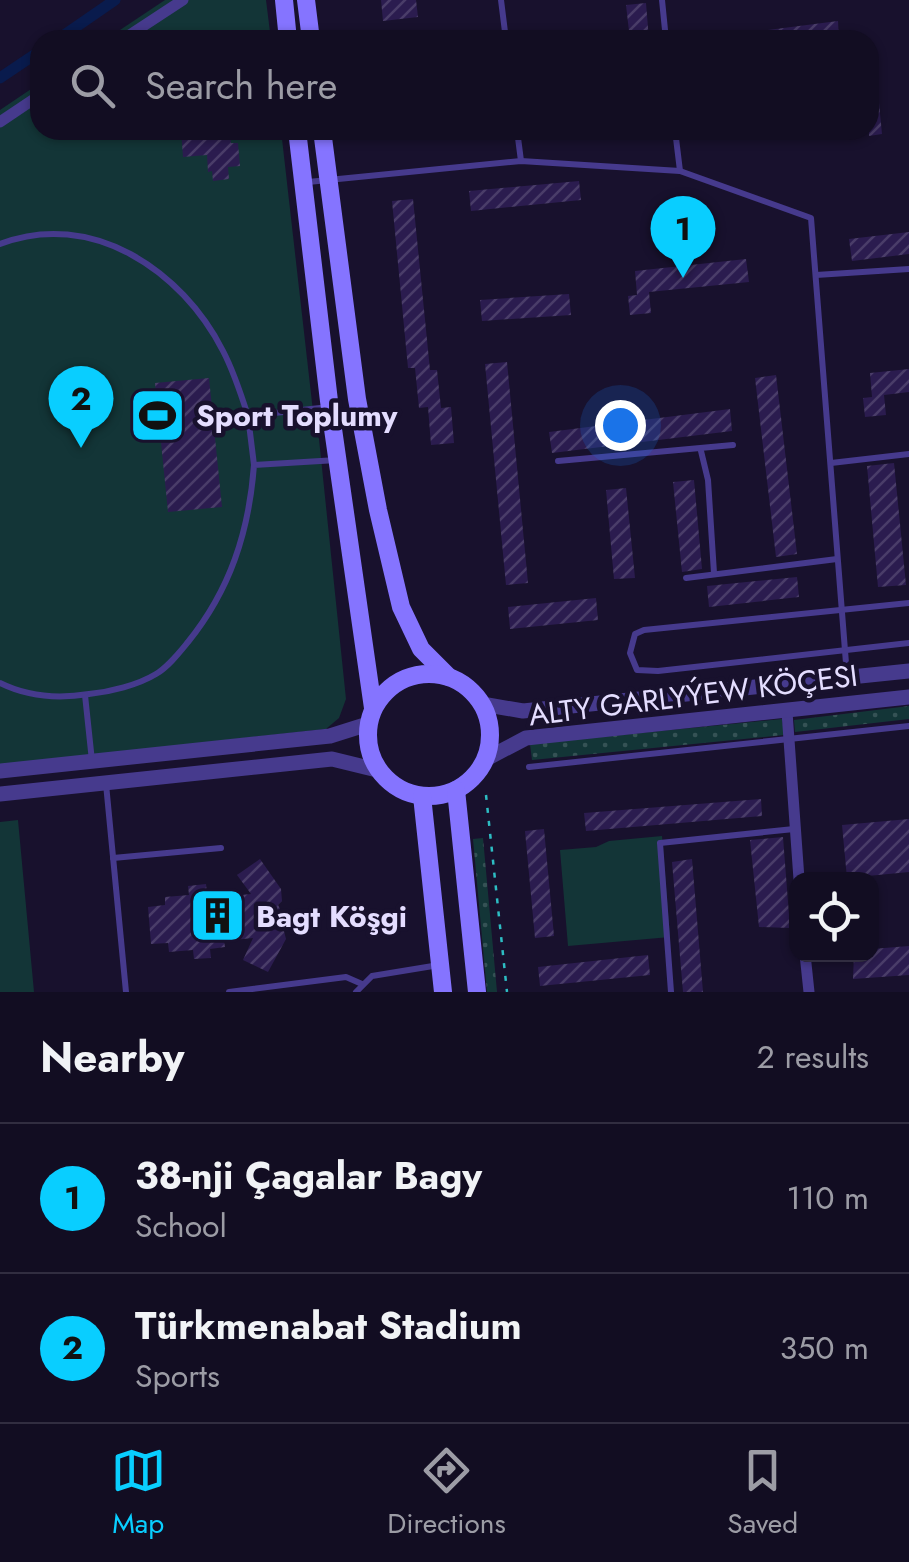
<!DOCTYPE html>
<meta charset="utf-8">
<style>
body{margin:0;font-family:Jost,sans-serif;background:#1f1b2f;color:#f1f3f6}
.controls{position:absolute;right:30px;bottom:30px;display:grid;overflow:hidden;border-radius:20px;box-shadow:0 2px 8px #0004}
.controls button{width:90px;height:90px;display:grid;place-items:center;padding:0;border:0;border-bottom:2px solid #312d40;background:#120d22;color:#f1f3f6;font:50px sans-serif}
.you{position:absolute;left:620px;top:425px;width:35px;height:35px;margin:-25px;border:8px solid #fff;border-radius:50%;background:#1a73e8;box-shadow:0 0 0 15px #1a73e833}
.badge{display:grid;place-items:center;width:65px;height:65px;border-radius:50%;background:#09ceff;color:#111;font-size:32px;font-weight:700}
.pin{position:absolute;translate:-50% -82px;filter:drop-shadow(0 2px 5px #0008)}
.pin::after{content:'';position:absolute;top:52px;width:35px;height:30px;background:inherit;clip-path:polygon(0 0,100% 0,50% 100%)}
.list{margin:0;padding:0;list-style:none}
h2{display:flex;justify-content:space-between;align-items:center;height:130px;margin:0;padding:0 40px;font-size:42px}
h2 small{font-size:32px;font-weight:400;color:#9c9ca5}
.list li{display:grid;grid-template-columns:65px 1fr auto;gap:30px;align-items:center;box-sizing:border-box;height:150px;padding:0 40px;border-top:2px solid #312d40}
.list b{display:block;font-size:38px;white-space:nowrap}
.list p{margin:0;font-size:32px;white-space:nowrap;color:#9c9ca5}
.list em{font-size:32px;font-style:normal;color:#9c9ca5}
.icon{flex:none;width:55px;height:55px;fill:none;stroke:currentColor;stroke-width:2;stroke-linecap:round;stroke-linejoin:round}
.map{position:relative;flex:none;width:909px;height:992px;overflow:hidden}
.search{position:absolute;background:#120d22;box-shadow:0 2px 8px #0004;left:30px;right:30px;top:30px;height:110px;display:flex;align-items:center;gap:25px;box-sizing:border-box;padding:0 35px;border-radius:30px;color:#9c9ca5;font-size:38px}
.sheet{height:430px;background:#120d22}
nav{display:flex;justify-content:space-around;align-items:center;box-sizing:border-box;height:140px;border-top:2px solid #312d40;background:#120d22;font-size:28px;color:#9c9ca5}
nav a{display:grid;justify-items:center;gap:5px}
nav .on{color:#09ceff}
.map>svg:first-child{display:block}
.grass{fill:url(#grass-dots)}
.park{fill:#133537}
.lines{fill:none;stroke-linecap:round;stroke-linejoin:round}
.canal{stroke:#091b4d;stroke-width:11}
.building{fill:url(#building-hatch)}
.path{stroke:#2dbdc3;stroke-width:2.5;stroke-dasharray:5 8;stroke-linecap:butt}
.service{stroke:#463a8d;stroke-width:6}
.minor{stroke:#463a8d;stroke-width:11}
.tertiary{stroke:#463a8d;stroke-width:15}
.secondary{stroke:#8574ff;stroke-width:18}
.labels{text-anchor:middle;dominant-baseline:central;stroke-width:9;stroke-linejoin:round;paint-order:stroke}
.poi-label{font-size:30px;font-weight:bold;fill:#e4ddff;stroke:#18112d;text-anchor:start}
.street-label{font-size:30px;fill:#e4ddff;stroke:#18112d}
</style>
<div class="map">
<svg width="909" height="992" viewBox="0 0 909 992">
<defs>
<pattern id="grass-dots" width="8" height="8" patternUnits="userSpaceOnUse" patternTransform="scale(2.5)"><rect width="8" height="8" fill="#133537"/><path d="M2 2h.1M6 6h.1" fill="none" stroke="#355255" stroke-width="1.8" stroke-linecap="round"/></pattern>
<pattern id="building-hatch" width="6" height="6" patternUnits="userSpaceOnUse" patternTransform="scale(2.5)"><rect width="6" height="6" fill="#2b1c4f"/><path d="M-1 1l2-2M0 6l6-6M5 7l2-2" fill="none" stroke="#4a3d69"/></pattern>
</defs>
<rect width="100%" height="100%" fill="#18112d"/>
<g class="grass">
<polygon points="909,706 909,719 795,732 794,720"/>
<polygon points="782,719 784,735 532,760 530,744"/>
<polygon points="483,838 497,992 487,992 473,839"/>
</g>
<g class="park">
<polygon points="165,0 266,0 271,40 105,40"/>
<polygon points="40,83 40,130 281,130 314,420 318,427 316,431 319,439 346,699 339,718 326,729 0,765 0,110"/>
<polygon points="18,820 34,992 0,992 0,822"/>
<polygon points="662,836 670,937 568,946 560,850 596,847 609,841"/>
</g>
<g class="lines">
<g class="canal">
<polyline points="57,40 115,0"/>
<polyline points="0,78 40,51"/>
</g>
</g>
<g class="building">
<polygon points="381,0 416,0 418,17 383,21"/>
<polygon points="646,3 649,40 630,40 626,5"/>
<polygon points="838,21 839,40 753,40 752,32"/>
<polygon points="869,61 875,61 882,134 869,136"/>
<polygon points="181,130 230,130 231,143 238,143 240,166 228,167 229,179 213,181 212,171 208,172 207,155 183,157"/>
<polygon points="579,181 581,200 471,211 469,191"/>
<polygon points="413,199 430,370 437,370 441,408 451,407 454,443 431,445 428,407 419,408 415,368 408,368 392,201"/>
<polygon points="909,232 909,254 852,261 849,239"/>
<polygon points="746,259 749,282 649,292 651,313 630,315 628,296 637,295 635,271"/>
<polygon points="569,294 571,315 482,321 480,300"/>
<polygon points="507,362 528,583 506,585 485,364"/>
<polygon points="909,369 909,392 884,395 886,415 865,417 863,398 872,397 870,373"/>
<polygon points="776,375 797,554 776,557 755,378"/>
<polygon points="209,378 222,507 168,512 155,383"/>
<polygon points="730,409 732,431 552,453 549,432"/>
<polygon points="894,463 906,585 878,587 867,466"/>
<polygon points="694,480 702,569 682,572 673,482"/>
<polygon points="626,488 635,578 614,579 606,490"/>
<polygon points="797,577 799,597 709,607 707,586"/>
<polygon points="596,598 598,620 510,629 508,607"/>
<polygon points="761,799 762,816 586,831 584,813"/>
<polygon points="909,819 909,872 847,878 842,825"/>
<polygon points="544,829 554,936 535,938 525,831"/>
<polygon points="783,837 790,928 759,927 750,840"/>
<polygon points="260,859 281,889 282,901 278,905 285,918 283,927 286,939 268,972 243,960 253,938 224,941 225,947 210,949 211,958 194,959 193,950 169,952 168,943 151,944 148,907 165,905 165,897 189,895 188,886 206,884 207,893 220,892 221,897 251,894 237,875"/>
<polygon points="692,859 703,992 683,992 672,862"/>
<polygon points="909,946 909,975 853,979 854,954 872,954 872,949"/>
<polygon points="648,955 650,975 540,986 538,967"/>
</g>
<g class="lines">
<polyline class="path" points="486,795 507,992"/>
<g class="service">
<polyline points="501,0 506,40"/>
<polyline points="662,0 666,40"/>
<polyline points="517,130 521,161"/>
<polyline points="675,130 680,171"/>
<polyline points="308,182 521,161 680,171 811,218 847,676"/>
<path d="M0 244C91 209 182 270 223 351 234 372 241 394 248 416L329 407"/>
<polyline points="816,275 909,269"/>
<polyline points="248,416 254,465"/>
<polyline points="701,451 708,480 714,573"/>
<polyline points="558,461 733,445"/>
<polyline points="831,463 909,454"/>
<polyline points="686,578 837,559"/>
<polyline points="909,603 644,630 635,634 630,653 637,670 658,671 909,643"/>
<path d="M0 683C28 697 58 699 89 694 110 692 138 685 156 674 168 667 179 653 188 642 230 590 249 532 254 465L337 460"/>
<polyline points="85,695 92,761"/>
<polyline points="529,767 909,726"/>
<polyline points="106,784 126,992"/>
<polyline points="113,858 221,848"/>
<polyline points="229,992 346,977 362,984"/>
<polyline points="356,992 372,976 439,965"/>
<polyline points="671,992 660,843 794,829"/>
</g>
<g class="minor">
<polyline points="122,40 183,0"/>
<polyline points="0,122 40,95"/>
<polyline points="787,712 799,879"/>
<polyline points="805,954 809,992"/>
</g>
<g class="tertiary">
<polyline points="482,704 523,711 909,671"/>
<polyline points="486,759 526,738 909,697"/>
<polyline points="0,771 330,736 368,724"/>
<polyline points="0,794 332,759 377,770"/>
</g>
<g class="secondary">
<polyline points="284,0 288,40"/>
<polyline points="306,0 311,40"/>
<polyline points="297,130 329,401 373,708"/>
<polyline points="322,130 357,399 378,510 401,607 421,649 449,677"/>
<circle cx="429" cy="735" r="61"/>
<polyline points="456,790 477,992"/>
<polyline points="422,796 443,992"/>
</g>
</g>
<defs>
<symbol id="stadium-square" viewBox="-11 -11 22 22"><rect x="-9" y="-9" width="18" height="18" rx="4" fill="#09ceff" stroke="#18112d"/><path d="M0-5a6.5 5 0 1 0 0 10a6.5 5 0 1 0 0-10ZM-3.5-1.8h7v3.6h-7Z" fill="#111"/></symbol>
<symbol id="building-square" viewBox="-11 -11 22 22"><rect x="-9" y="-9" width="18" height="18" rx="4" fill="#09ceff" stroke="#18112d"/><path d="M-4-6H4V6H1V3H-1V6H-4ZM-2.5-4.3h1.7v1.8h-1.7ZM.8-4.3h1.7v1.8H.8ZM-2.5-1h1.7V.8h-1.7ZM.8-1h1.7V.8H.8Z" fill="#111"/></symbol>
</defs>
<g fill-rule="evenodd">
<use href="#stadium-square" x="126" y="384" width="63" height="63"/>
<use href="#building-square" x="186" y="884" width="63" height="63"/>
</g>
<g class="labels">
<g class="poi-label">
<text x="196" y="415">Sport Toplumy</text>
<text x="256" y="916">Bagt Köşgi</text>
</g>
<g class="street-label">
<text transform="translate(693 695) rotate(-7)">ALTY GARLYÝEW KÖÇESI</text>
</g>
</g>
</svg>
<div class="controls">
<button><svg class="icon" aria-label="locate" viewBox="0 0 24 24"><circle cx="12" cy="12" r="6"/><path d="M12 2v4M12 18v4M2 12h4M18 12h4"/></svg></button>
</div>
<div class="you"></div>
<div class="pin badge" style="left:683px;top:278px">1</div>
<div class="pin badge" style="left:81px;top:448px">2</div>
<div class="search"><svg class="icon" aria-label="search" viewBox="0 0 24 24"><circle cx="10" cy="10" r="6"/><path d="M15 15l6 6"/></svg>Search here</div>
</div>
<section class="sheet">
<h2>Nearby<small>2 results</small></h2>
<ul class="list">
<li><span class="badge">1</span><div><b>38-nji Çagalar Bagy</b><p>School</p></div><em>110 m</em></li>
<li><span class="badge">2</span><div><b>Türkmenabat Stadium</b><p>Sports</p></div><em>350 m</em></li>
</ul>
</section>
<nav>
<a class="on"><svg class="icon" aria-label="map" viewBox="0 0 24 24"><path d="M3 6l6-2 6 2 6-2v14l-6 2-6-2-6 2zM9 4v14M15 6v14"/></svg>Map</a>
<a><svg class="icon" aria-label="directions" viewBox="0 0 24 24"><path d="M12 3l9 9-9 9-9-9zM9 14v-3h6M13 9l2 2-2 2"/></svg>Directions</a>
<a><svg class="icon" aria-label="saved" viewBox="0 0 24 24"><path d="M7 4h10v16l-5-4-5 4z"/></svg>Saved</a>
</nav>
